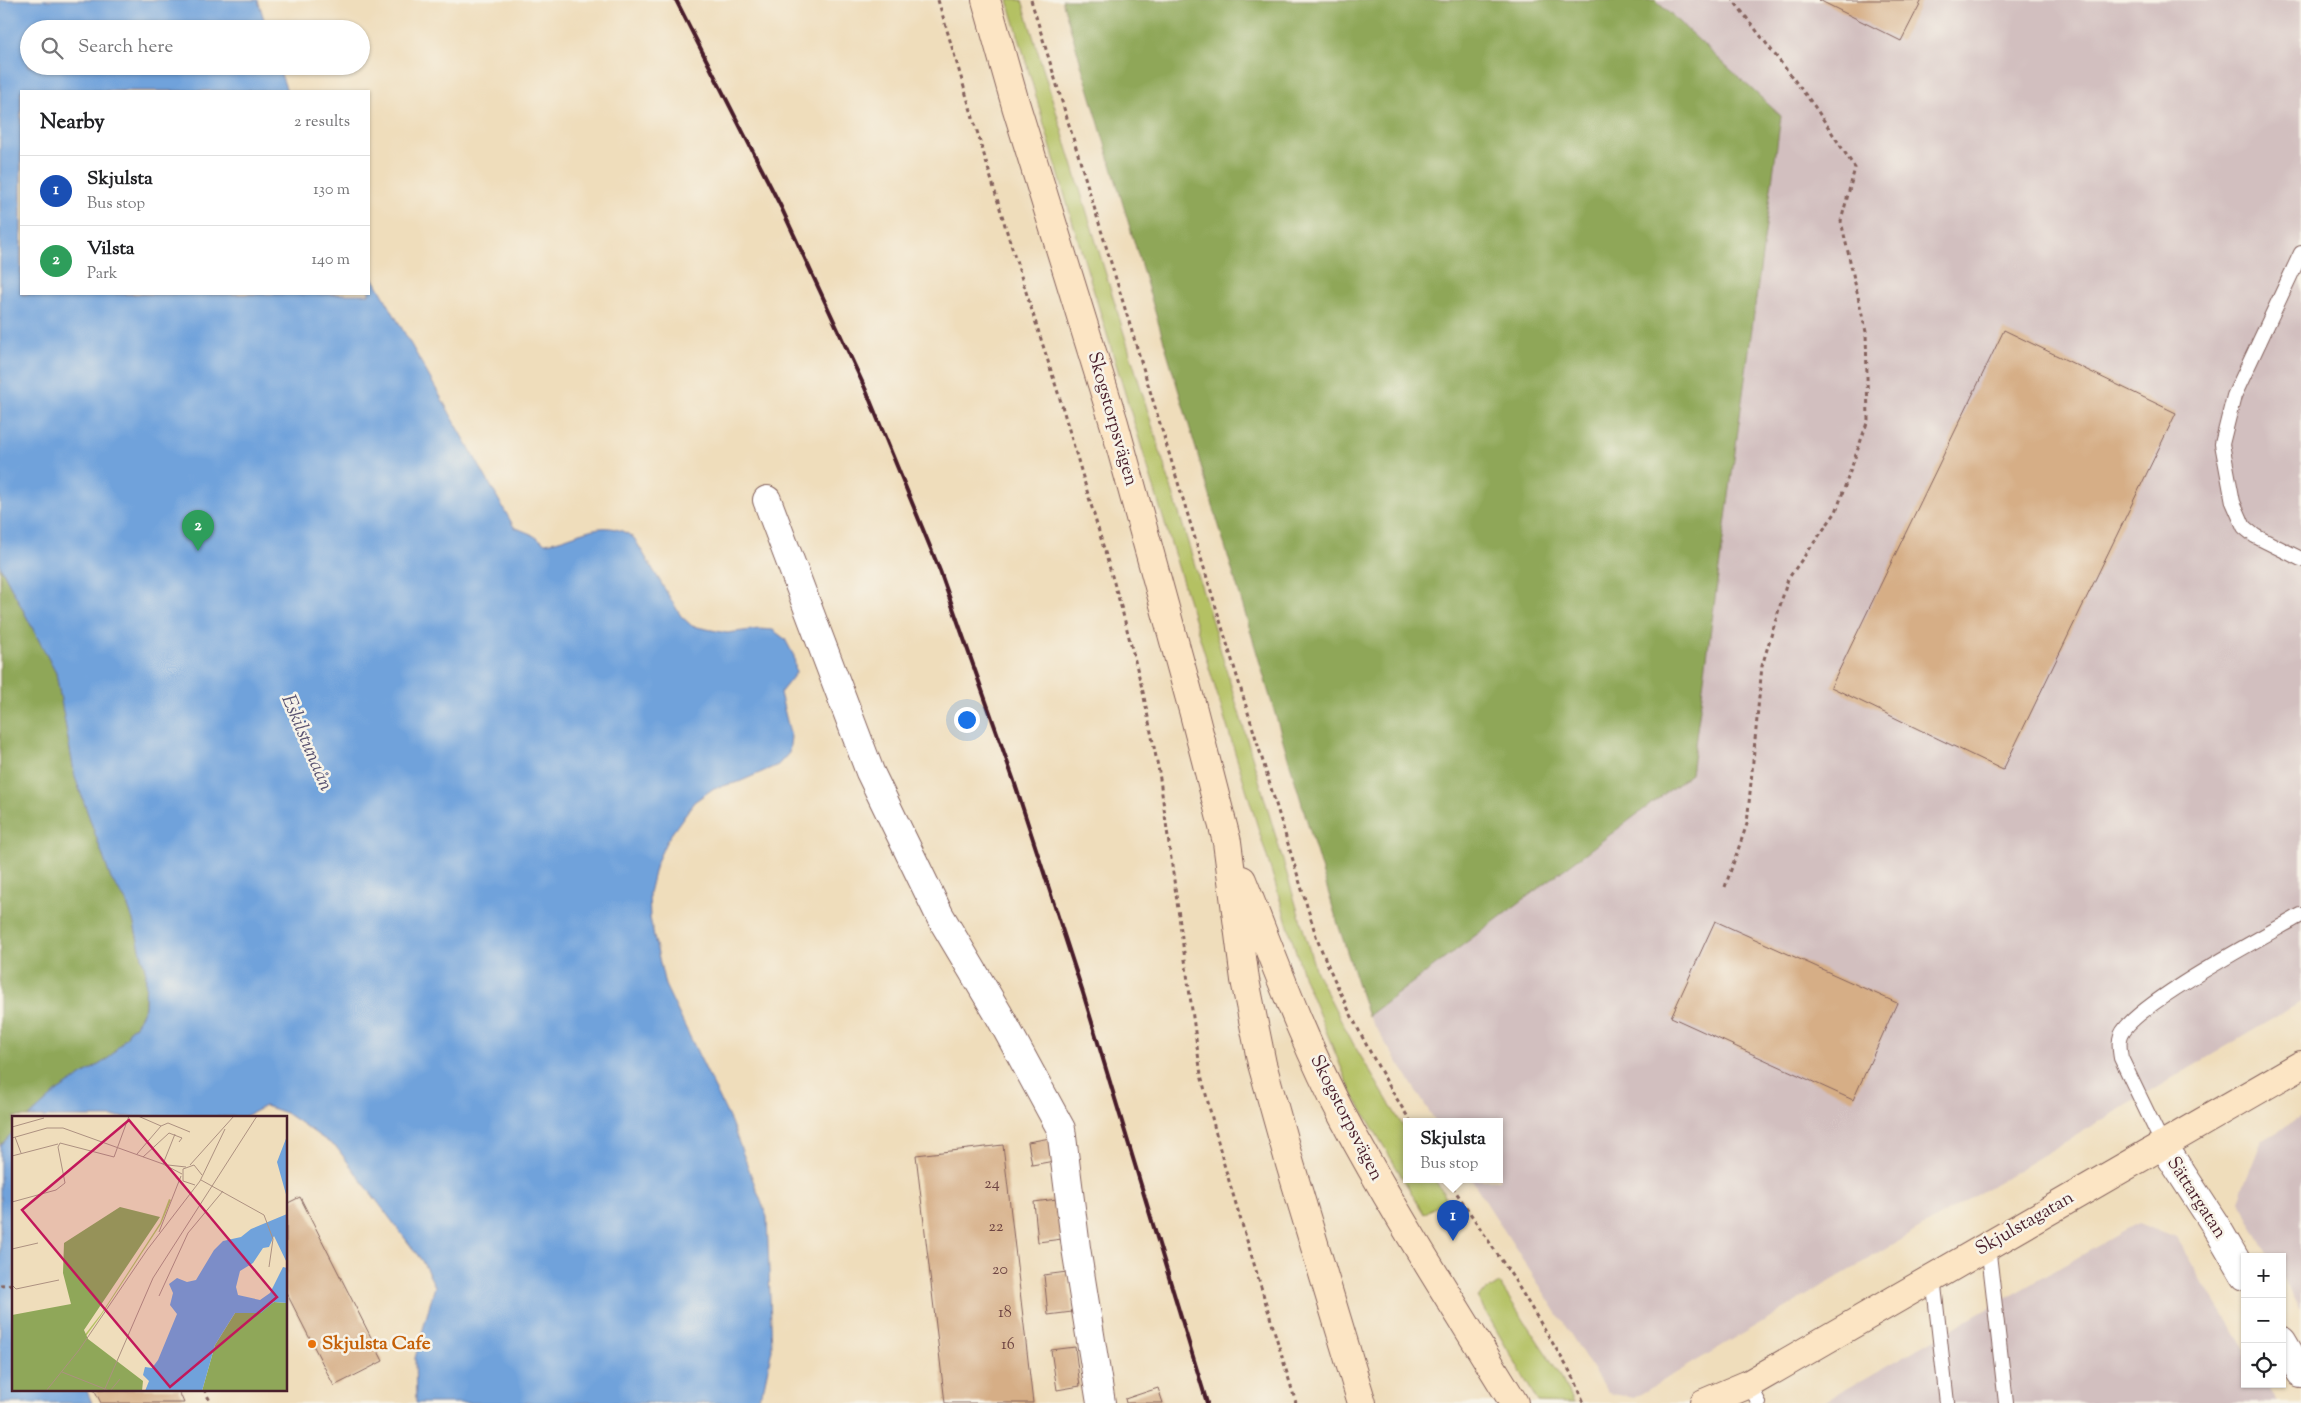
<!DOCTYPE html>
<meta charset="utf-8">
<style>
body{margin:0;font-family:"Sorts Mill Goudy",serif;background:#f2f2f2;color:#202124}
.controls{position:absolute;right:15px;bottom:15px;display:grid;overflow:hidden;border-radius:0px;box-shadow:0 1px 4px #0004}
.controls button{width:45px;height:45px;display:grid;place-items:center;padding:0;border:0;border-bottom:1px solid #e0e0e0;background:#fff;color:#202124;font:25px sans-serif}
.you{position:absolute;left:966px;top:719px;width:18px;height:18px;margin:-12px;border:4px solid #fff;border-radius:50%;background:#1a73e8;box-shadow:0 0 0 8px #1a73e833}
.badge{display:grid;place-items:center;width:32px;height:32px;border-radius:50%;background:#b5179e;color:#fff;font-size:16px;font-weight:700}
.pin{position:absolute;translate:-50% -41px;filter:drop-shadow(0 1px 2px #0008)}
.pin::after{content:'';position:absolute;top:26px;width:18px;height:15px;background:inherit;clip-path:polygon(0 0,100% 0,50% 100%)}
.popup{position:absolute;left:1403px;top:1118px;width:100px;height:65px;box-sizing:border-box;display:grid;place-content:center;border-radius:0px;background:#fff;filter:drop-shadow(0 1px 4px #0005);font-size:16px;white-space:nowrap;color:#757577}
.popup b{font-size:19px;color:#202124}
.popup::after{content:'';position:absolute;left:50%;top:100%;margin-left:-10px;border:10px solid transparent;border-top-color:#fff}
.list{margin:0;padding:0;list-style:none}
h2{display:flex;justify-content:space-between;align-items:center;height:65px;margin:0;padding:0 20px;font-size:21px}
h2 small{font-size:16px;font-weight:400;color:#757577}
.list li{display:grid;grid-template-columns:32px 1fr auto;gap:15px;align-items:center;box-sizing:border-box;height:70px;padding:0 20px;border-top:1px solid #e0e0e0}
.list b{display:block;font-size:19px;white-space:nowrap}
.list p{margin:0;font-size:16px;white-space:nowrap;color:#757577}
.list em{font-size:16px;font-style:normal;color:#757577}
.icon{flex:none;width:28px;height:28px;fill:none;stroke:currentColor;stroke-width:2;stroke-linecap:round;stroke-linejoin:round}
.map{position:relative;flex:none;width:2301px;height:1403px;overflow:hidden}
.search{position:absolute;background:#fff;box-shadow:0 1px 4px #0004;left:20px;top:20px;width:350px;height:55px;display:flex;align-items:center;gap:12px;box-sizing:border-box;padding:0 18px;border-radius:28px;color:#757577;font-size:19px}
.panel{position:absolute;background:#fff;box-shadow:0 1px 4px #0004;left:20px;top:90px;width:350px;height:205px;border-radius:0px}
.map>svg:first-child{display:block}
.industrial{fill:#d2bfbf}
.green{fill:#b4c163;stroke:#7f7047}
.forest{fill:#8fa759;stroke:#6c6342}
.water{fill:#70a2db;stroke:#5d6083}
.building{fill:#d6ae86}
.lines{fill:none;stroke-linecap:round;stroke-linejoin:round}
.lane-casing{stroke:#84625d;stroke-width:16}
.street-casing{stroke:#84625d;stroke-width:30}
.secondary-casing{stroke:#84625d;stroke-width:30}
.path{stroke:#84625d;stroke-width:3;stroke-dasharray:4 4;stroke-linecap:butt}
.lane{stroke:#fff;stroke-width:14}
.street{stroke:#fff;stroke-width:28}
.secondary{stroke:#fce5c4;stroke-width:28}
.rail{stroke:#4a1f2b;stroke-width:4}
.food-dot{fill:#e8710a;stroke:#f7f3e8;stroke-width:2}
.labels{text-anchor:middle;dominant-baseline:central;stroke-width:5;stroke-linejoin:round;paint-order:stroke}
.number-label{font-size:16px;fill:#6d4342}
.street-label{font-size:19px;fill:#4a1f2b;stroke:#f7f3e8}
.food-label{font-size:19px;font-weight:bold;fill:#c56008;stroke:#f7f3e8;text-anchor:start}
.water-label{font-size:20px;font-style:italic;fill:#595371;stroke:#f7f3e8}
.inset-road{fill:none;stroke:#ad9181;stroke-width:1}
.view{fill:#c2185b;fill-opacity:0.15;stroke:#c2185b;stroke-width:2.5}
.inset-edge{fill:none;stroke:#4a1f2b;stroke-width:2.5}
</style>
<div class="map">
<svg width="2301" height="1403" viewBox="0 0 2301 1403">
<rect width="100%" height="100%" fill="#f7f3e8"/>
<filter id="ink" filterUnits="userSpaceOnUse"><feTurbulence type="fractalNoise" baseFrequency=".02" numOctaves="2"/><feDisplacementMap in="SourceGraphic" scale="10" xChannelSelector="R" yChannelSelector="G"/><feConvolveMatrix kernelMatrix="1 2 1 2 8 2 1 2 1" color-interpolation-filters="sRGB"/></filter>
<filter id="wash" filterUnits="userSpaceOnUse"><feTurbulence type="fractalNoise" baseFrequency=".0096" numOctaves="4" result="noise"/><feDisplacementMap in="SourceGraphic" scale="20" xChannelSelector="R" yChannelSelector="G"/><feGaussianBlur stdDeviation="1.12" result="paint"/><feColorMatrix in="noise" values="0 0 0 0 0 0 0 0 0 0 0 0 0 0 0 0 0 1.4 0 .05"/><feComposite in="paint" operator="in"/></filter>
<g filter="url(#wash)">
<rect width="100%" height="100%" fill="#efddbb"/>
<g class="industrial">
<polygon points="1655,0 2301,0 2301,1002 1634,1398 1608,1393 1472,1180 1499,1180 1499,1122 1436,1122 1368,1016 1691,774 1781,116"/>
<polygon points="2301,1117 2301,1310 2282,1277 2282,1257 2270,1257 2238,1200 2262,1140"/>
<polygon points="2138,1223 2176,1238 2245,1350 2245,1384 2266,1384 2277,1403 1822,1403"/>
</g>
<g class="green">
<polygon points="1008,0 1022,0 1208,608 1316,972 1354,1045 1407,1133 1407,1180 1435,1180 1447,1199 1424,1214 1351,1091 1304,978 1072,220"/>
<polygon points="1499,1283 1559,1373 1573,1403 1538,1402 1477,1297"/>
</g>
<g class="forest">
<polygon points="1062,0 1655,0 1781,116 1691,774 1368,1016 1336,918"/>
<polygon points="0,566 56,673 75,777 111,879 126,901 133,920 146,973 145,1007 135,1026 129,1030 128,1035 108,1059 59,1090 29,1117 14,1117 14,1131 0,1146"/>
</g>
<g class="water">
<path d="M0 0H258L267 29H29V66H278L287 91H21V294H369V270L514 527 531 534 545 543C577 539 602 514 634 538L681 616 692 626 727 633 759 629 773 630 785 639 794 656 796 673 780 693 791 737 789 753 778 765 739 782 714 788 694 802 667 840 656 864 649 893 650 918 665 985 731 1122 767 1217 772 1349 764 1387 756 1403H416L415 1358 435 1286 422 1261 337 1148 286 1113 265 1106 244 1117H29L59 1090 108 1059 128 1035 129 1030 135 1026 145 1007 146 973 133 920 126 901 111 879 75 777 56 673 0 566Z"/>
<polygon points="14,1131 14,1389 86,1389 92,1403 0,1403 0,1146"/>
</g>
<g id="blocks">
<g class="building">
<polygon points="1819,0 1922,0 1901,41"/>
<polygon points="2004,330 2176,413 2003,770 1831,687"/>
<polygon points="1715,921 1897,1003 1853,1100 1671,1017"/>
<polygon points="1050,1138 1054,1161 1032,1165 1028,1142"/>
<polygon points="1003,1145 1033,1403 945,1403 916,1155"/>
<polygon points="300,1197 383,1361 334,1386 286,1292 286,1204"/>
<polygon points="1057,1199 1062,1239 1038,1242 1034,1202"/>
<polygon points="1067,1272 1072,1312 1048,1315 1044,1275"/>
<polygon points="1075,1347 1080,1386 1057,1390 1051,1350"/>
<polygon points="1158,1388 1163,1403 1126,1403 1125,1399"/>
<polygon points="94,1389 178,1389 184,1403 101,1403"/>
</g>
</g>
</g>
<g filter="url(#ink)">
<use href="#blocks" fill-opacity="0" stroke="#84625d" stroke-width="1"/>
<g class="lines">
<defs>
<g id="lane">
<polyline points="2301,253 2234,396 2222,444 2233,502 2244,527 2255,536 2301,559"/>
<path d="M2163 1145 2121 1058C2120 1051 2118 1043 2121 1035 2133 1005 2267 935 2301 915"/>
<polyline points="1988,1245 2006,1403"/>
<polyline points="1933,1277 1947,1403"/>
<polyline points="1749,1384 1759,1403"/>
</g>
<g id="street">
<polyline points="767,500 870,772 940,916 999,1015 1061,1129 1076,1248 1101,1403"/>
<polyline points="2163,1145 2216,1226 2245,1276"/>
<polyline points="2282,1341 2301,1373"/>
</g>
<g id="secondary">
<polyline points="986,0 1016,106 1114,423 1193,710 1227,842 1245,980 1262,1064 1290,1164 1362,1403"/>
<path d="M1242 880C1274 960 1303 1041 1343 1117 1395 1215 1456 1308 1514 1403"/>
<polyline points="1704,1403 1749,1384 2301,1065"/>
</g>
</defs>
<use href="#lane" class="lane-casing"/>
<use href="#street" class="street-casing"/>
<use href="#secondary" class="secondary-casing"/>
<g class="path">
<polyline points="938,0 1007,232 1060,399 1122,610 1143,692 1159,772 1201,1075 1223,1161 1296,1403"/>
<path d="M1031 0 1317 939C1343 1003 1374 1063 1411 1122"/>
<polyline points="1725,887 1747,824 1762,666 1788,579 1836,512 1868,420 1866,332 1841,221 1855,168 1815,107 1733,0"/>
<polyline points="1448,1180 1514,1279 1575,1380 1584,1403"/>
<polyline points="0,1285 14,1284"/>
<polyline points="204,1389 211,1403"/>
</g>
<use href="#lane" class="lane"/>
<use href="#street" class="street"/>
<use href="#secondary" class="secondary"/>
<polyline class="rail" points="676,0 781,207 865,388 940,571 1014,781 1083,993 1207,1403"/>
</g>
</g>
<circle class="food-dot" cx="312" cy="1344" r="5"/>
<g class="labels">
<g class="number-label">
<text x="992" y="1184">24</text>
<text x="996" y="1227">22</text>
<text x="1000" y="1270">20</text>
<text x="1005" y="1313">18</text>
<text x="1008" y="1345">16</text>
</g>
<g class="street-label">
<text transform="translate(1112 419) rotate(74)">Skogstorpsvägen</text>
<text transform="translate(1346 1118) rotate(63)">Skogstorpsvägen</text>
<text transform="translate(2196 1198) rotate(57)">Sättargatan</text>
<text transform="translate(2025 1224) rotate(-30)">Skjulstagatan</text>
</g>
<g class="food-label">
<text x="322" y="1344">Skjulsta Cafe</text>
</g>
<g class="water-label">
<text transform="translate(306 743) rotate(67)">Eskilstunaån</text>
</g>
</g>
<g transform="translate(12 1116)">
<rect width="275" height="275" fill="#efddbb"/>
<path d="M157 83 159 84 149 108 88 201 52 250 29 275 89 198 148 107Z" fill="#b4c163"/>
<path d="M108 91 148 101 72 214 76 223 131 265 130 275H0V199L59 188 51 157 52 127ZM262 186 275 187V275H190L203 229 223 197 232 194 246 197Z" fill="#8fa759"/>
<path d="M275 20V82L265 46ZM275 98V147L262 120 257 131 251 132 241 147 228 155 224 171 226 179 248 184 258 177 271 151 275 152V187L262 186 249 197H223L203 229 190 275H133L137 265 131 259 133 251 140 252 146 244 165 198 158 189 161 177 157 168 165 162 175 166 184 164 202 134 211 125 229 121 239 113Z" fill="#70a2db"/>
<path class="inset-road" d="M126 0 149 10 156 7 178 16M0 11 32 2M3 21 9 37M0 22 35 12H51L151 48 170 58M125 38 149 10M0 40 46 28M131 41 157 17 170 22 167 26M151 48 163 18M156 49 174 51M178 49 222 0M189 64 252 99 261 123 257 151M183 69 171 65V53L182 49 190 59M0 86 44 74 53 67 46 31 48 27 102 41 117 0M147 116 169 60M0 133 26 127M0 169 4 173 47 164M147 180 176 117 211 75M50 256 98 275M34 275 67 234 135 134 188 65 213 13M92 275 141 162 245 0M98 275 108 263"/>
<path class="view" d="M117 4 265 181 158 271 10 94Z"/>
<rect width="275" height="275" class="inset-edge"/>
</g>
</svg>
<div class="controls">
<button>+</button>
<button>−</button>
<button><svg class="icon" aria-label="locate" viewBox="0 0 24 24"><circle cx="12" cy="12" r="6"/><path d="M12 2v4M12 18v4M2 12h4M18 12h4"/></svg></button>
</div>
<div class="you"></div>
<div class="pin badge" style="left:1453px;top:1241px;background:#1a4fb4">1</div>
<div class="popup"><b>Skjulsta</b>Bus stop</div>
<div class="pin badge" style="left:198px;top:551px;background:#2e9e5b">2</div>
<div class="search"><svg class="icon" aria-label="search" viewBox="0 0 24 24"><circle cx="10" cy="10" r="6"/><path d="M15 15l6 6"/></svg>Search here</div>
<section class="panel">
<h2>Nearby<small>2 results</small></h2>
<ul class="list">
<li><span class="badge" style="background:#1a4fb4">1</span><div><b>Skjulsta</b><p>Bus stop</p></div><em>130 m</em></li>
<li><span class="badge" style="background:#2e9e5b">2</span><div><b>Vilsta</b><p>Park</p></div><em>140 m</em></li>
</ul>
</section>
</div>
